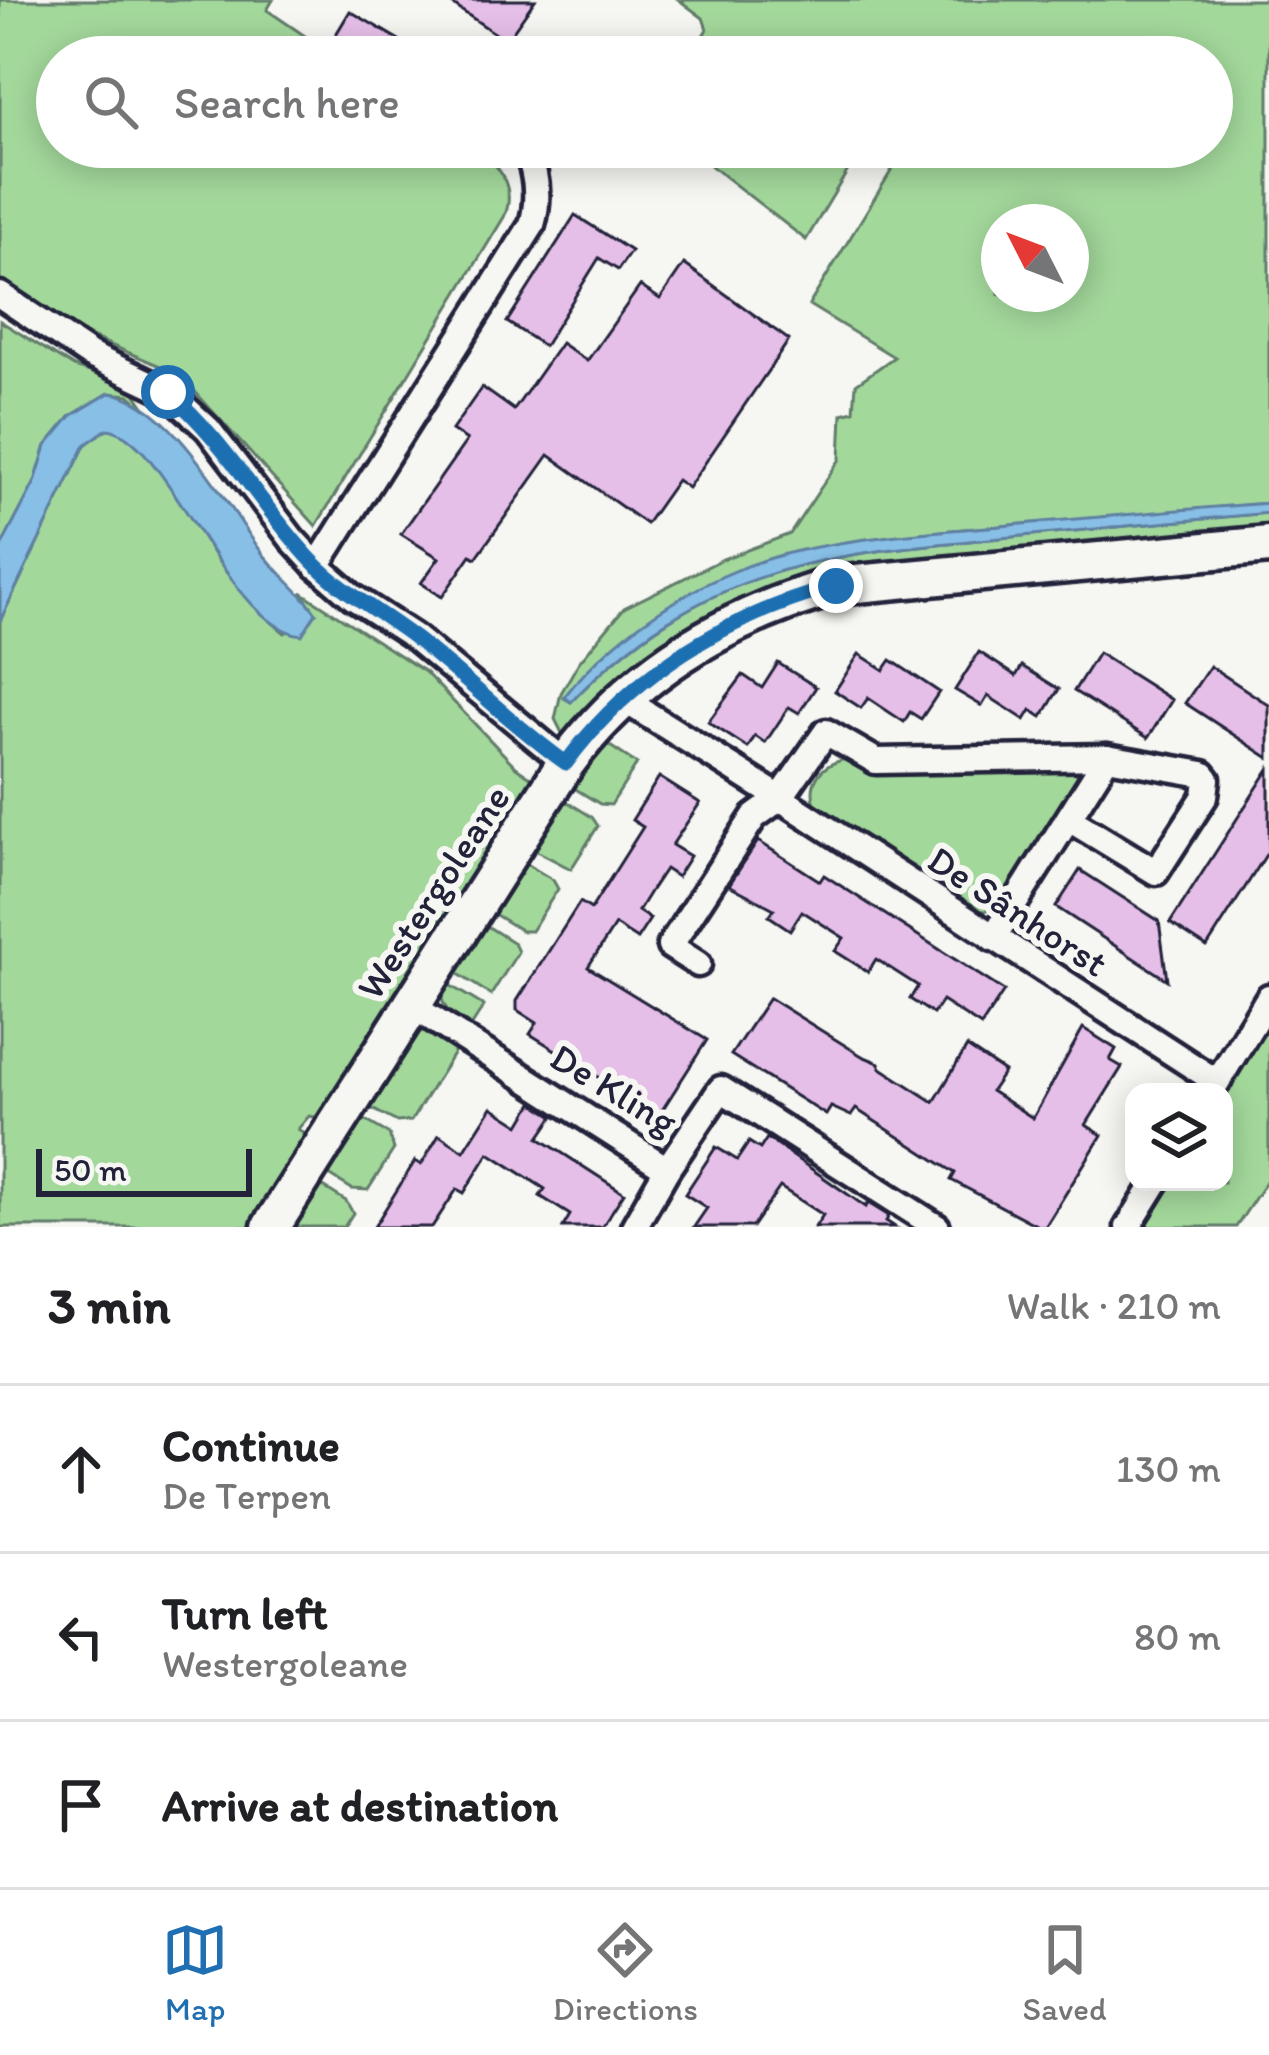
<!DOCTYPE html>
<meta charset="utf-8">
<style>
body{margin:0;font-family:Itim,sans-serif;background:#f6f6f6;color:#202124}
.controls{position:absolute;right:36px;bottom:36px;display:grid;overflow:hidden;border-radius:24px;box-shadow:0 6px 30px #0003}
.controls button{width:108px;height:108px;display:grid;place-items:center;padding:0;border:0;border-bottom:3px solid #e0e0e0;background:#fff;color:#202124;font:60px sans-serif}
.compass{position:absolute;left:981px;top:204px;width:108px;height:108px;border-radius:50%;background:#fff;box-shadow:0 6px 30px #0003;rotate:312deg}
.scale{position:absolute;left:36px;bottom:30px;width:216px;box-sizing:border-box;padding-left:12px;border:6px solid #22223b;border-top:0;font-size:33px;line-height:42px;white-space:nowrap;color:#22223b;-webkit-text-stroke:9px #f6f6f2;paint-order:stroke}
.stop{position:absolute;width:36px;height:36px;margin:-27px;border:9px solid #1f6fb2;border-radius:50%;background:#fff}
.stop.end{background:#1f6fb2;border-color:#fff;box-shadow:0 3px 12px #0008}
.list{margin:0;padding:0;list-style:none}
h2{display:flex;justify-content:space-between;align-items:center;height:156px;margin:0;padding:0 48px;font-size:51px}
h2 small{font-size:39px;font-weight:400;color:#757577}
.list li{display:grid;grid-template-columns:78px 1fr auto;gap:36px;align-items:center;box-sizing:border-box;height:168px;padding:0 48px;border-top:3px solid #e0e0e0}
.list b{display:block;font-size:45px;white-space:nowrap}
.list p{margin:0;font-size:39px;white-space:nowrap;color:#757577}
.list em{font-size:39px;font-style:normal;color:#757577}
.icon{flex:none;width:66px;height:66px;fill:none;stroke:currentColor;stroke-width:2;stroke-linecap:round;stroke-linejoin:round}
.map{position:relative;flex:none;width:1269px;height:1227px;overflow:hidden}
.search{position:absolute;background:#fff;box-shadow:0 6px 30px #0003;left:36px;right:36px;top:36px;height:132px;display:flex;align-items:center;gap:30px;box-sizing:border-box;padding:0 42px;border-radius:66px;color:#757577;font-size:45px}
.sheet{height:660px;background:#fff}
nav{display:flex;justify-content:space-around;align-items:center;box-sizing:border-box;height:168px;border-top:3px solid #e0e0e0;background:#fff;font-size:33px;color:#757577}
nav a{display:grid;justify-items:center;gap:6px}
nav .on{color:#1f6fb2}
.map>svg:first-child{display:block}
.green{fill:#a3d89b;stroke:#627d6b;stroke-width:3;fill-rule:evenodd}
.water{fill:#88bfe6;stroke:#5f80a2;stroke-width:3}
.building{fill:#e6bfe8;stroke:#22223b;stroke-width:3}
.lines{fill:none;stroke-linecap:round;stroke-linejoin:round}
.street-casing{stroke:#22223b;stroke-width:33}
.secondary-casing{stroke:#22223b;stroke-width:45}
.street{stroke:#f6f6f2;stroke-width:24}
.secondary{stroke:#f6f6f2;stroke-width:36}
.route{stroke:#1f6fb2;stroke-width:15}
.labels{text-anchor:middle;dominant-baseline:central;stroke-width:12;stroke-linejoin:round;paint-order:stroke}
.street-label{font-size:39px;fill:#22223b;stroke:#f6f6f2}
</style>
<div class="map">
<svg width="1269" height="1227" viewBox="0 0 1269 1227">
<rect width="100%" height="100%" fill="#f6f6f2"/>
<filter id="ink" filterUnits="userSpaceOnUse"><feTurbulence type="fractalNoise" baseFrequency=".00833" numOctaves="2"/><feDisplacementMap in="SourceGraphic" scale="24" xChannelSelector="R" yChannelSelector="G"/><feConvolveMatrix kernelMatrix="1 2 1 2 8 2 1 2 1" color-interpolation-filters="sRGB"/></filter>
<g filter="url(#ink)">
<g class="green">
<path d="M0 0H273L267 10 336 57H57V147H479C499 166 517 189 504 217L316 526 189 385 163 367 89 336 35 303 0 287Z"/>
<path d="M679 0H1269V503C1183 510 1098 518 1012 525 867 538 751 541 631 635 606 655 583 672 564 698L571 702C707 559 838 553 1022 536 1104 528 1187 520 1269 513V536L823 575 568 733H562L555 719 561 693 579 662 624 608 723 559 790 534 840 459 842 414 854 411 856 384 894 357 809 305 906 147H1212V57H690L707 29 703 18ZM999 222H1071V294H999Z"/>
<polygon points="687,147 862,147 806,240"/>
<polygon points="0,321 74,367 128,383 147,411 129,395 109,393 71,416 46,446 35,482 0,549"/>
<path d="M107 428C148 434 196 530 220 564 238 589 260 614 285 633L316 613 301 592 425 672 516 767 535 780 321 1118 309 1116 298 1129 310 1139 255 1227H0V621L85 445Z"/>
<polygon points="601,740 637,764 611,805 600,804 566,783"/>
<path d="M847 759 879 772 905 774 1073 767 1081 782 1003 902 985 911 973 910 818 811C805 785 819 764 847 759Z"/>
<polygon points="558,796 592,817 598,826 571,869 527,846"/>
<polygon points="518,859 553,880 558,889 531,931 522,931 486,909"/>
<polygon points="479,921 514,943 518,952 491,995 449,968"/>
<path d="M441 980 484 1006 470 1028C449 1015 438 1006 441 980Z"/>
<polygon points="1269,1023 1269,1177 1236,1227 1144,1227 1171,1182 1224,1182 1224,1096"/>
<polygon points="429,1031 457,1048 411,1121 397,1122 363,1104 416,1032"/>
<polygon points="356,1115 389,1134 394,1149 368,1190 352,1189 321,1170"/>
<polygon points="314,1181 346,1201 353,1213 344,1227 285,1227"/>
</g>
<g class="water">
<path d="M109 393C169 398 227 505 260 550 277 573 300 590 316 613L302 635C229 629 166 434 107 429L85 445 0 621V549L35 482 46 446 71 416Z"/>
<path d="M1269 503V513C1187 520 1104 528 1022 536 838 553 707 559 571 702L564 697C620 626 713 569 802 550 871 535 942 531 1012 525 1098 517 1183 509 1269 503Z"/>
</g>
<g class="building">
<polygon points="446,0 535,0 506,41"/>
<polygon points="350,11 428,57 358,57 332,41"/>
<polygon points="575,215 631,251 618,270 599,258 544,346 507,322"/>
<polygon points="684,264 789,340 688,488 677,480 646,524 549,455 476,558 471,555 442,597 421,583 439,558 401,534 467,440 452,430 482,387 514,410 561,343 587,361 640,286 660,299"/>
<polygon points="979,652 1016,676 1022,666 1059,689 1042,717 1031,710 1025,720 988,696 982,706 955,690"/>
<polygon points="1098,653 1172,700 1148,738 1074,691"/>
<polygon points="859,654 884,670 891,660 939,692 921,719 910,712 904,722 868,698 861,708 835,691"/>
<polygon points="778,663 816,687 799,713 789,707 765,743 755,736 748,748 708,722 743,675 762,688"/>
<polygon points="1210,666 1269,705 1269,758 1185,703"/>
<polygon points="1269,769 1269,850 1207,947 1170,923"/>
<polygon points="659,777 700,803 672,845 690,856 677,877 665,869 651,890 638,911 650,919 637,939 615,925 588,967 707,1040 659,1115 530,1034 537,1023 517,1010 517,1001 580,902 591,909 643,827 632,820"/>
<polygon points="758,841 820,881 824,875 1004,991 981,1026 942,1001 933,1014 910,999 918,986 876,959 868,972 835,951 844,938 802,911 790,930 769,916 774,909 729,885"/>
<polygon points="1080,870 1159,921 1167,980 1056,907"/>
<polygon points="769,998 862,1056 879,1063 881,1068 934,1102 967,1047 1004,1072 991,1091 1033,1118 1083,1028 1116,1049 1110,1060 1122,1067 1086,1125 1102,1135 1045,1227 1040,1227 951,1180 955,1173 856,1109 851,1116 831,1107 826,1115 731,1055"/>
<polygon points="533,1103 554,1116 539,1138 624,1193 602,1227 563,1227 570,1215 540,1196 545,1189 489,1153 464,1193 457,1189 432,1227 374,1227 415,1161 421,1165 439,1135 464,1151 492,1107 520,1125"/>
<polygon points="767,1138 866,1207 868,1203 889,1216 886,1221 895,1227 815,1227 823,1215 780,1187 752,1227 694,1227 707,1208 685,1194 716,1147 737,1160 749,1142 760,1149"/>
</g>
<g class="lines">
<defs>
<g id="street">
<polyline points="0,295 90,355 168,392 208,429 292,539 317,566 353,597 413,636 566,763"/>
<path d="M317 566 532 225C540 198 537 173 525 147"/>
<polyline points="623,699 780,798 826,732 876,761 1107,757 1203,774 1207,779 1205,796 1156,872 1069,819"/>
<polyline points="993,938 1107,757"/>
<polyline points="698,964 670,946 754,817 780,798 1217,1082"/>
<polyline points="411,1005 667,1169 721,1089 937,1227"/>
<polyline points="1211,1092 1269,997"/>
<polyline points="634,1227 667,1169"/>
<polyline points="1128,1227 1156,1182"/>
</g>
<path id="secondary" d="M271 1227 566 763C633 672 728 616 835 586L1269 545"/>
</defs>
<use href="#street" class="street-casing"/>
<use href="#secondary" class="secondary-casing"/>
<use href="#street" class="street"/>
<use href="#secondary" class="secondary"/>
</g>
</g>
<g class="lines" filter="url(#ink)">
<path class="route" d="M168 392C225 440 261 507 312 561 343 593 381 612 416 639 467 679 513 725 566 763 633 672 728 616 836 586"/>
</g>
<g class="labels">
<g class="street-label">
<text transform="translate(433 892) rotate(-57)">Westergoleane</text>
<text transform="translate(1018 911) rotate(33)">De Sânhorst</text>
<text transform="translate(614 1089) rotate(31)">De Kling</text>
</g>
</g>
</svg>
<div class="controls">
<button><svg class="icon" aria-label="layers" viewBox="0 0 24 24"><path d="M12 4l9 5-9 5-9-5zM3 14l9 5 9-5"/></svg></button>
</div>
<svg class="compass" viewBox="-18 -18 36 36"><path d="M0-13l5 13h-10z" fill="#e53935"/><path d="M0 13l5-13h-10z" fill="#757577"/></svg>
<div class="scale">50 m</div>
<div class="stop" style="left:168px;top:392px"></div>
<div class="stop end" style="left:836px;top:586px"></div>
<div class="search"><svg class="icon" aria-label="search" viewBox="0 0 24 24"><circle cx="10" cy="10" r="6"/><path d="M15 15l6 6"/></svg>Search here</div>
</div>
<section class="sheet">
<h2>3 min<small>Walk · 210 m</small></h2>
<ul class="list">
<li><svg class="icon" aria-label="ahead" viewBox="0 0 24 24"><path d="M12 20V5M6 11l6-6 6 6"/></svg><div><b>Continue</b><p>De Terpen</p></div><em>130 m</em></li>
<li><svg class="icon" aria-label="left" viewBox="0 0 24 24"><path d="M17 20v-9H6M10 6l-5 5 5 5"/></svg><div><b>Turn left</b><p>Westergoleane</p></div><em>80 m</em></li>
<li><svg class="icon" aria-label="arrive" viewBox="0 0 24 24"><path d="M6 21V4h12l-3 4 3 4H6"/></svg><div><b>Arrive at destination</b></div></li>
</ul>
</section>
<nav>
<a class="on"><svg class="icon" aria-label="map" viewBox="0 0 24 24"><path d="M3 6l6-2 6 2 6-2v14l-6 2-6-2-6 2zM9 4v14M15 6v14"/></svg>Map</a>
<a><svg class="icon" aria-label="directions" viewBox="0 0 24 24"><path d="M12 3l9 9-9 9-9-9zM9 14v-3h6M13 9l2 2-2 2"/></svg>Directions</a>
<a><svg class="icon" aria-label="saved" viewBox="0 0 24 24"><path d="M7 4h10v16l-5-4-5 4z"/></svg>Saved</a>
</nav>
